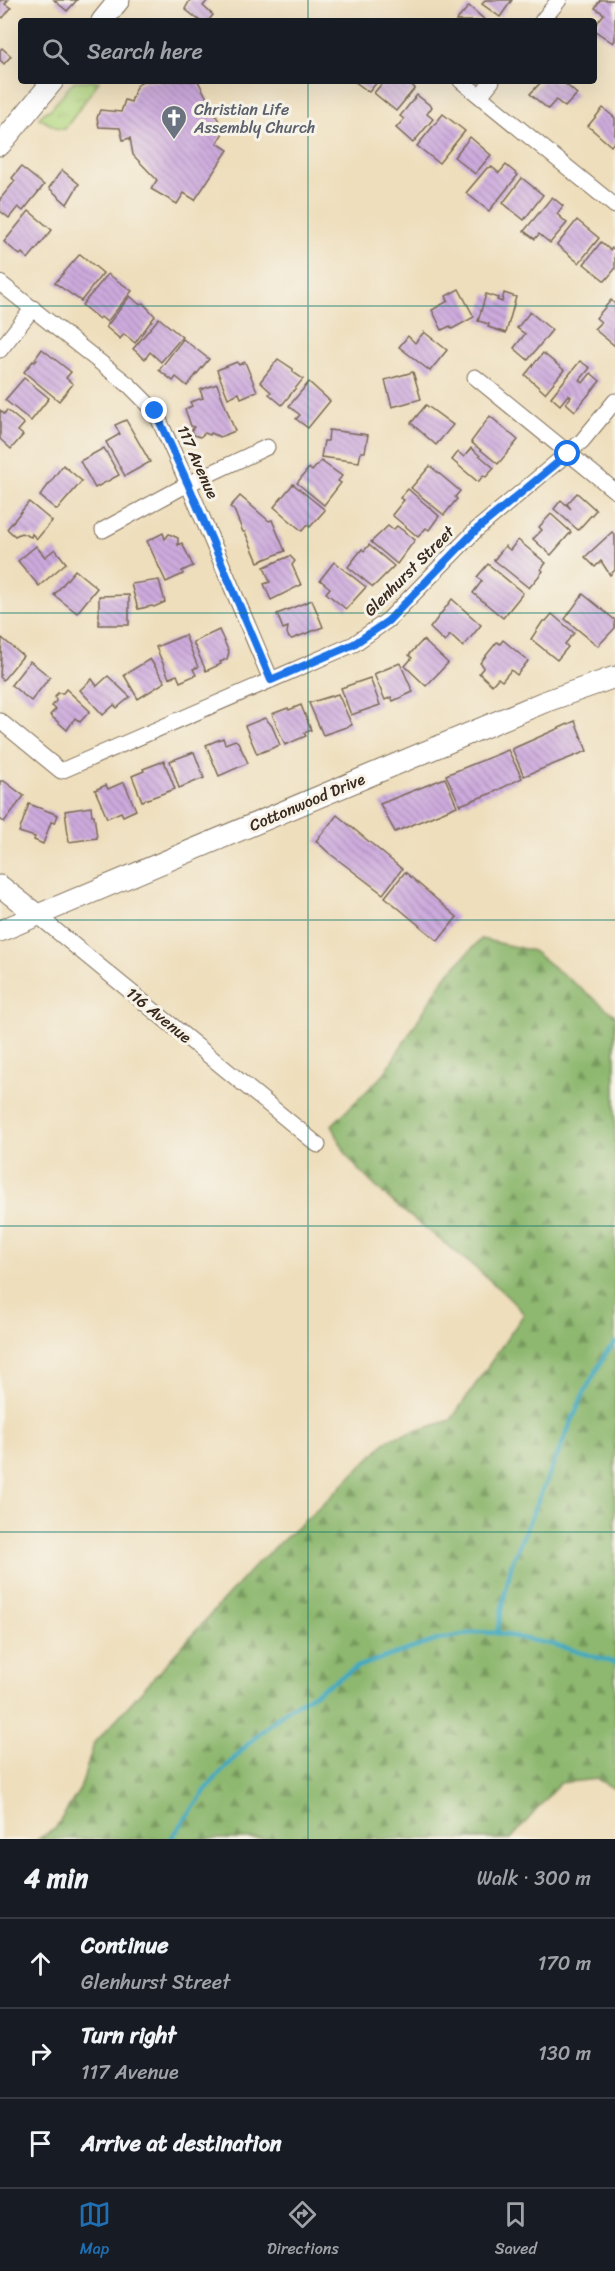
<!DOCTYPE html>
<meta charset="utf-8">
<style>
body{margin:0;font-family:Sriracha,sans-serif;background:#242831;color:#f1f3f6}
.stop{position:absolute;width:18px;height:18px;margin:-14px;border:4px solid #1a73e8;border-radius:50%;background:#fff}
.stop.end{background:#1a73e8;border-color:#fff;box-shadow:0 2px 6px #0008}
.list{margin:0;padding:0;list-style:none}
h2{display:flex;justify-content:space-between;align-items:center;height:78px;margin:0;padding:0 24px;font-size:26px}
h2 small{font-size:20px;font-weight:400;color:#9ea1a6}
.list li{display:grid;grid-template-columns:39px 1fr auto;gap:18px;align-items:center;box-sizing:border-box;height:90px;padding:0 24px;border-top:2px solid #363941}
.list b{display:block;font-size:22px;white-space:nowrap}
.list p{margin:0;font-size:20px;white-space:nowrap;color:#9ea1a6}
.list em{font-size:20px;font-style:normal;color:#9ea1a6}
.icon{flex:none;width:33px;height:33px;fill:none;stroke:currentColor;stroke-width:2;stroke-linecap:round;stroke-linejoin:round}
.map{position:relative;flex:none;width:615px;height:1839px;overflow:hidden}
.search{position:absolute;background:#171b24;box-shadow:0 6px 24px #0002;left:18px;right:18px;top:18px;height:66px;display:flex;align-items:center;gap:15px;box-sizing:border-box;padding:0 21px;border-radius:6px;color:#9ea1a6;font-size:22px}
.sheet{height:348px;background:#171b24}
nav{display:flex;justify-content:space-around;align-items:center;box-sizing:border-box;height:84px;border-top:2px solid #363941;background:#171b24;font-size:16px;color:#9ea1a6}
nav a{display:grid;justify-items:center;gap:3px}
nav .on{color:#1f6fb2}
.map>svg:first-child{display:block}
.grass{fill:url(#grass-tufts);stroke:#778150;stroke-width:1.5}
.forest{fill:url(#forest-firs);stroke:#647146;stroke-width:1.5}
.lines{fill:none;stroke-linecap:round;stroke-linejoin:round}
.stream{stroke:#41a9c1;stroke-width:4.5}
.building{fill:url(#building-back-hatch)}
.street-casing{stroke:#7a6955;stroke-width:17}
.secondary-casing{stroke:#7a6955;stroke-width:23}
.street{stroke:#fff;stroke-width:15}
.secondary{stroke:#fff;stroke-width:21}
.route{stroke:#1a73e8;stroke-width:8}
.grid{fill:none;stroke:#0f766e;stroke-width:1.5;stroke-opacity:0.55}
.labels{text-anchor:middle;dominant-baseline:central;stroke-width:6;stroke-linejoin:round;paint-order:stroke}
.worship-label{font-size:16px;fill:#5b616d;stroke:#f7f3e8;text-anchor:start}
.street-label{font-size:16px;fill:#3b2a1e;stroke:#f7f3e8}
</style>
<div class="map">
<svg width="615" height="1839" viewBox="0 0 615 1839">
<defs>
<pattern id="grass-tufts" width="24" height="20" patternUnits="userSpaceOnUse" patternTransform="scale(1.5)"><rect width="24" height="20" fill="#b3d881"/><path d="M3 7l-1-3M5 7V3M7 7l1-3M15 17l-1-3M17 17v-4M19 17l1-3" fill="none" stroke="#9bba6f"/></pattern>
<pattern id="forest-firs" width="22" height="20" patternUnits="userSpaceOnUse" patternTransform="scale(1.5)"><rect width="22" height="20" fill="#8eb86f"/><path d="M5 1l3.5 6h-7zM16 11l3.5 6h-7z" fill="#75965b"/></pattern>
<pattern id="building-back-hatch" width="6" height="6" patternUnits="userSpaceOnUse" patternTransform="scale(1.5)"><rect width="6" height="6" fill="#ceabde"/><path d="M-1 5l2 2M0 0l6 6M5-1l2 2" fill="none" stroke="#a88bb3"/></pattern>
</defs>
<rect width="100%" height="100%" fill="#f7f3e8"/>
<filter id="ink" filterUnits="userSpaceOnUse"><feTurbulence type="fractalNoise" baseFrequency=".0167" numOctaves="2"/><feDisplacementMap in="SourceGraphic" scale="12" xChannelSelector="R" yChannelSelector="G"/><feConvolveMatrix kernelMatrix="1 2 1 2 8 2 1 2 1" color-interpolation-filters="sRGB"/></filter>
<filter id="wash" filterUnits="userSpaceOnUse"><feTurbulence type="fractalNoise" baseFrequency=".008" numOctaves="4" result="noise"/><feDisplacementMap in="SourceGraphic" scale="24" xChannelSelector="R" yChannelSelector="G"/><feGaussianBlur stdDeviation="1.35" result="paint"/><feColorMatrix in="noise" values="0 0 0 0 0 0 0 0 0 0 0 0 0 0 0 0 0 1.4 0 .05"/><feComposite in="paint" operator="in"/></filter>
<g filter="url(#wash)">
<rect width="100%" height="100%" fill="#eedebc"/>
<polygon class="grass" points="74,81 99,81 65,129 59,129 39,118 45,112 51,109"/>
<path class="forest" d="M481 939 533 951 615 1015V1789L597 1779 560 1783 511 1839H38L55 1829 80 1789 94 1744 256 1564 320 1507 389 1439 451 1420 524 1314C473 1256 401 1219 352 1162 343 1152 338 1137 332 1125L384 1074 445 977Z"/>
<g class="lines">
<g class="stream">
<polyline points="497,1633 511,1566 528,1524 583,1395 606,1353 615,1343"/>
<polyline points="171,1839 211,1783 248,1744 284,1712 359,1666 438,1640 477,1632 497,1633 559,1646 615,1663"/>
</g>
</g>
<g id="blocks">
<g class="building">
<polygon points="0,0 8,0 5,4 11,8 3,18 0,15"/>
<polygon points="54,0 77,0 67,11"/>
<polygon points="190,0 208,0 203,6 213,15 208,21 200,21 185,9"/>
<polygon points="485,0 512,0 500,17 482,4"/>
<polygon points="600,0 615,0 615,40 613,43 594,30 594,27 604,14 595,8"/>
<polygon points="469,6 486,21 456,21"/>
<polygon points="2,48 11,56 4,64 0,60 0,50"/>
<polygon points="142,81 198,81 224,131 217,143 228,150 195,200 184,193 177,204 151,189 157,180 133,155 130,138 123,140 120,128 99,127 97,118 100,110 121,112 125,100 131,102 136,87"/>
<polygon points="354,81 378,81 369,92"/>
<polygon points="384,81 407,81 415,88 396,111 374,93"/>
<polygon points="542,81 562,81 577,94 565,107 556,100 548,109 530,94"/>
<polygon points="417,95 432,107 427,114 433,119 413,143 396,128 404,119 400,116"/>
<polygon points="603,108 615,118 615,141 611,146 588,126"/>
<polygon points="443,114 465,131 439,163 417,146"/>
<polygon points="470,137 491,155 475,174 454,157"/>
<polygon points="506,165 518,175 489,211 466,193 487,168 492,167 499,173"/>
<polygon points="21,167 44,185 23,211 18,207 9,218 0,211 0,199 15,181 12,178"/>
<polygon points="62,170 79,184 67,204 49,188"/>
<polygon points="522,178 543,195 524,220 503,203"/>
<polygon points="552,197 563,206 557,214 567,223 550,243 539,234 535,239 524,231"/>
<polygon points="29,211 52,230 28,259 22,253 20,255 4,242"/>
<polygon points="577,220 599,238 579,263 557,245"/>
<polygon points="601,242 610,250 612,248 615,250 615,269 605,281 584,264"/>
<polygon points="80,254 103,273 81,301 55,283"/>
<polygon points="108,274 132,291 107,322 101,317 99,319 82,305"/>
<polygon points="459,289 474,317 452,329 450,326 442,330 432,310 448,301 446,296"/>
<polygon points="504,293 516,297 506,333 488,327 489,324 478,321 486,294 498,298 497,300 502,302"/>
<polygon points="130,296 139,304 143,303 155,316 135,343 124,334 120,339 106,327"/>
<polygon points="611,300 615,304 615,346 594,329 601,322 596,318"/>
<polygon points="530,312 552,330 528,360 514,348 525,334 517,328"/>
<polygon points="159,318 182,337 161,362 150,352 145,359 133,349"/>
<polygon points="424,332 447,350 430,371 399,347 408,336 415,343"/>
<polygon points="183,339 209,359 187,386 176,377 173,381 159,370"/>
<polygon points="42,349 71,372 66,378 73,384 59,401 24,372 33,361 35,362 37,360 35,359"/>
<polygon points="543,353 564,370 545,393 525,375"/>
<polygon points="278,359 293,369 293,372 303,379 282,405 269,394 271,392 260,382"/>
<polygon points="580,361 590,368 580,380 583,383 591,373 600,381 575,411 566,403 571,397 568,395 560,405 551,397"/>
<polygon points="237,362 239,365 245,362 257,391 241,398 239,393 228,398 217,370"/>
<polygon points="413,372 421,399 392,407 385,380"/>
<polygon points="24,378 49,398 31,421 5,400"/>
<polygon points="309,382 330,401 308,428 296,419 300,415 289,406"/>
<polygon points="217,384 235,431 220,437 211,433 210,435 205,433 200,437 194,435 192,430 194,427 191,426 185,409 192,406 190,402 203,398 200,390"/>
<polygon points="426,405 453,425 436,445 411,423"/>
<polygon points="0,410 4,414 7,410 24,424 18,431 23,435 11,449 0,439"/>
<polygon points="490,416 518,440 498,464 471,442"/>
<polygon points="126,420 150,462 125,476 106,442 120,434 115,425"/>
<polygon points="329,430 368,435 365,452 361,452 359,462 321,457 324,441 328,441"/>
<polygon points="104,448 119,475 95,488 80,461"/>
<polygon points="471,448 494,468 486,477 483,476 478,482 452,460 458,452 464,457"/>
<polygon points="321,461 342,476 338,481 341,483 324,505 297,483 309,468 312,471"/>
<polygon points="63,465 82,481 57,510 40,496"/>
<polygon points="430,466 460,491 455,497 457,499 444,515 411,488"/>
<polygon points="293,484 325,510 310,527 307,525 302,531 274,507"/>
<polygon points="408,489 439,516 429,530 426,528 418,537 392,515 404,500 400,498"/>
<polygon points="577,493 596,510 578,530 554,509 561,500 571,509 567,504"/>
<polygon points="240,496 269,521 272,520 285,551 258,562 245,532 243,532 234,510 230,507"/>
<polygon points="29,502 52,521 37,539 32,534 31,537 21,533 15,536 7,529"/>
<polygon points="551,514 571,532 551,555 533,539 542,530 539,527"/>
<polygon points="388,526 393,530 397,526 415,540 397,564 371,542"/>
<polygon points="612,532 615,535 615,570 610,575 601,561 595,567 585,557"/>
<polygon points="163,533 165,539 169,534 178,538 178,545 182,543 193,566 182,571 183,574 166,582 147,541"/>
<polygon points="518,540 546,563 541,569 543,571 529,588 494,560 505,546 510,550"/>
<polygon points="369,545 394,566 373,587 348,567 362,549 364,551"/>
<polygon points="36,546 45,557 55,549 66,563 39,586 18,561"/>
<polygon points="290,556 295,561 292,565 301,585 271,600 264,584 270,582 264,567"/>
<polygon points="334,562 366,587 346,609 326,593 330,588 320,580"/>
<polygon points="488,564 523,593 503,618 473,593 482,581 477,577"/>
<polygon points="75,570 97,588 77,613 54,595"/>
<polygon points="159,580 165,602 154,607 152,606 138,609 131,584"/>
<polygon points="583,594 615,620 615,628 598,646 565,619"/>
<polygon points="129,595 129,625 99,625 99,596"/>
<polygon points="452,599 481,625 463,647 450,635 445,642 430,628"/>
<polygon points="312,600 323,627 292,639 289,638 287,633 288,627 283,629 277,614"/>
<polygon points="552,614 574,633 565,644 568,647 557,660 531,639 543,621 546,621"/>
<polygon points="219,630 229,652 227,659 220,662 221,664 206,671 193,642"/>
<polygon points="185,635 198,667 193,669 196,675 180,682 177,675 169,678 156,647"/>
<polygon points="2,638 23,656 3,680 0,677"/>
<polygon points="423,640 448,663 426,686 405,666 412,658 409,655"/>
<polygon points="503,640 528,661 517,675 511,670 502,681 498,678 492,685 479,673 484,667 480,663 497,642 500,644"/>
<polygon points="150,659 165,682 138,699 124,675"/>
<polygon points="30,661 50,677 31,701 11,685"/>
<polygon points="400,663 413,692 393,701 391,697 385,700 374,674"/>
<polygon points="108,676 130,697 117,708 114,705 103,715 80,690 92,679 97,686"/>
<polygon points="370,678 380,705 351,715 341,688"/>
<polygon points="66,689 90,711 80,722 75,718 67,730 50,715 56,709 52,706 56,701 55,696 58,693 63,693"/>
<polygon points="338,694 352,725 323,735 309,703"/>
<polygon points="301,705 311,730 304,733 306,736 285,745 272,714 288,708 289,710"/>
<polygon points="265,718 272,726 280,745 257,754 245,726"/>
<polygon points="575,721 587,751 524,776 512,749"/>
<polygon points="223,738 225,744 235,740 238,742 248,763 219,776 206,745"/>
<polygon points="508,750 522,778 492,793 460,805 446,775"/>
<polygon points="194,752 204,778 179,788 170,761"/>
<polygon points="164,761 175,789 142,801 132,776 144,771 143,769"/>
<polygon points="445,778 457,806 395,832 380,804"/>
<polygon points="0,781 4,781 24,796 4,822 0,819"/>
<polygon points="124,782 136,810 123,816 121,812 107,818 95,790 106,785 108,789"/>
<polygon points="29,804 58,815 55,823 51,822 43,844 34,840 35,837 19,832"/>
<polygon points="91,807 92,815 94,815 97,838 69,842 65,811"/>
<polygon points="337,815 402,869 383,894 329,853 316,841"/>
<polygon points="405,872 457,917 438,941 385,897"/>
</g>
</g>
</g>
<g filter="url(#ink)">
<use href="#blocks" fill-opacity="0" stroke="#7a6955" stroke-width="1.5"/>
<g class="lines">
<defs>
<g id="street">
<polyline points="542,21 559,0"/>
<polyline points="461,81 615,206"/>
<polyline points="480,96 492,81"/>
<polyline points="0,283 130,386 155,411 188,484 271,680"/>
<polyline points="0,350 33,308"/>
<polyline points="475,377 615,491"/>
<polyline points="103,530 188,484 267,447"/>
<polyline points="0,721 61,771 354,644 388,620 476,530 582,441 615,401"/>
<polyline points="37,915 318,1145"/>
</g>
<g id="secondary">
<polyline points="102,21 119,0"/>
<polyline points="0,145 53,81"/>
<polyline points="0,886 37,915"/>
<polyline points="0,931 544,702 615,677"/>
</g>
</defs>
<use href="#street" class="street-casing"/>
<use href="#secondary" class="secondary-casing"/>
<use href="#street" class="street"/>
<use href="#secondary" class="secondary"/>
</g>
</g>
<g class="lines" filter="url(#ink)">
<polyline class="route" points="155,411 188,484 271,680 354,644 388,621 476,530 568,454"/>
</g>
<path class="grid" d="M308 0V21M308 81V1839M0 306H615M0 613H615M0 920H615M0 1226H615M0 1532H615"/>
<defs>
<symbol id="church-pin" viewBox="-11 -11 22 30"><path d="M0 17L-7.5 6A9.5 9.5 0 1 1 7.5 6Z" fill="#6b7280" stroke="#f7f3e8"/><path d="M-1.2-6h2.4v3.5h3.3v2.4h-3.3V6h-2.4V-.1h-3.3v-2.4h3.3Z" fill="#fff"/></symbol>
</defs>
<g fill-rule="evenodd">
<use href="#church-pin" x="159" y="103" width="30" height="40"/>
</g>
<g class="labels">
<g class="worship-label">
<text x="194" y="109">Christian Life<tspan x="194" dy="18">Assembly Church</tspan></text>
</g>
<g class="street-label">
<text transform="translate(198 462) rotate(66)">117 Avenue</text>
<text transform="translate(409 571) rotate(-45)">Glenhurst Street</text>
<text transform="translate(307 802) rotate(-23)">Cottonwood Drive</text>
<text transform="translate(159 1015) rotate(39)">116 Avenue</text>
</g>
</g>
</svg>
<div class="stop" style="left:568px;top:454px"></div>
<div class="stop end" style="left:155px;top:411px"></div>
<div class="search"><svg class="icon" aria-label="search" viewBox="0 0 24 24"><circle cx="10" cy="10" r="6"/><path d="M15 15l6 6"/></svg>Search here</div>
</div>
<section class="sheet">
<h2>4 min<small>Walk · 300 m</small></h2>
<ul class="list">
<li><svg class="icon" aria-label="ahead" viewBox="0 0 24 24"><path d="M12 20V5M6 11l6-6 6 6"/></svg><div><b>Continue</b><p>Glenhurst Street</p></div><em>170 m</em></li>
<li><svg class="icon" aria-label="right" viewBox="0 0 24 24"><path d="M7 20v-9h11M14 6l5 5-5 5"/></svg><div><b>Turn right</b><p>117 Avenue</p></div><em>130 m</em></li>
<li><svg class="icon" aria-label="arrive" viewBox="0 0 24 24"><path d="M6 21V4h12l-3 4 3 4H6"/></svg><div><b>Arrive at destination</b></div></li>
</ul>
</section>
<nav>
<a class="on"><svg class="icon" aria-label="map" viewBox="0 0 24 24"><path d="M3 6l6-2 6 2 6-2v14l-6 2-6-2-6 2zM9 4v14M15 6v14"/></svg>Map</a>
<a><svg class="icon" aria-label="directions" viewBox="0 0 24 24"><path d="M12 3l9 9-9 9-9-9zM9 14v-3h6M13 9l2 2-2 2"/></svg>Directions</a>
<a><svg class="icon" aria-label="saved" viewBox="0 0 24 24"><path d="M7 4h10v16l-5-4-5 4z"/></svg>Saved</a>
</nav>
